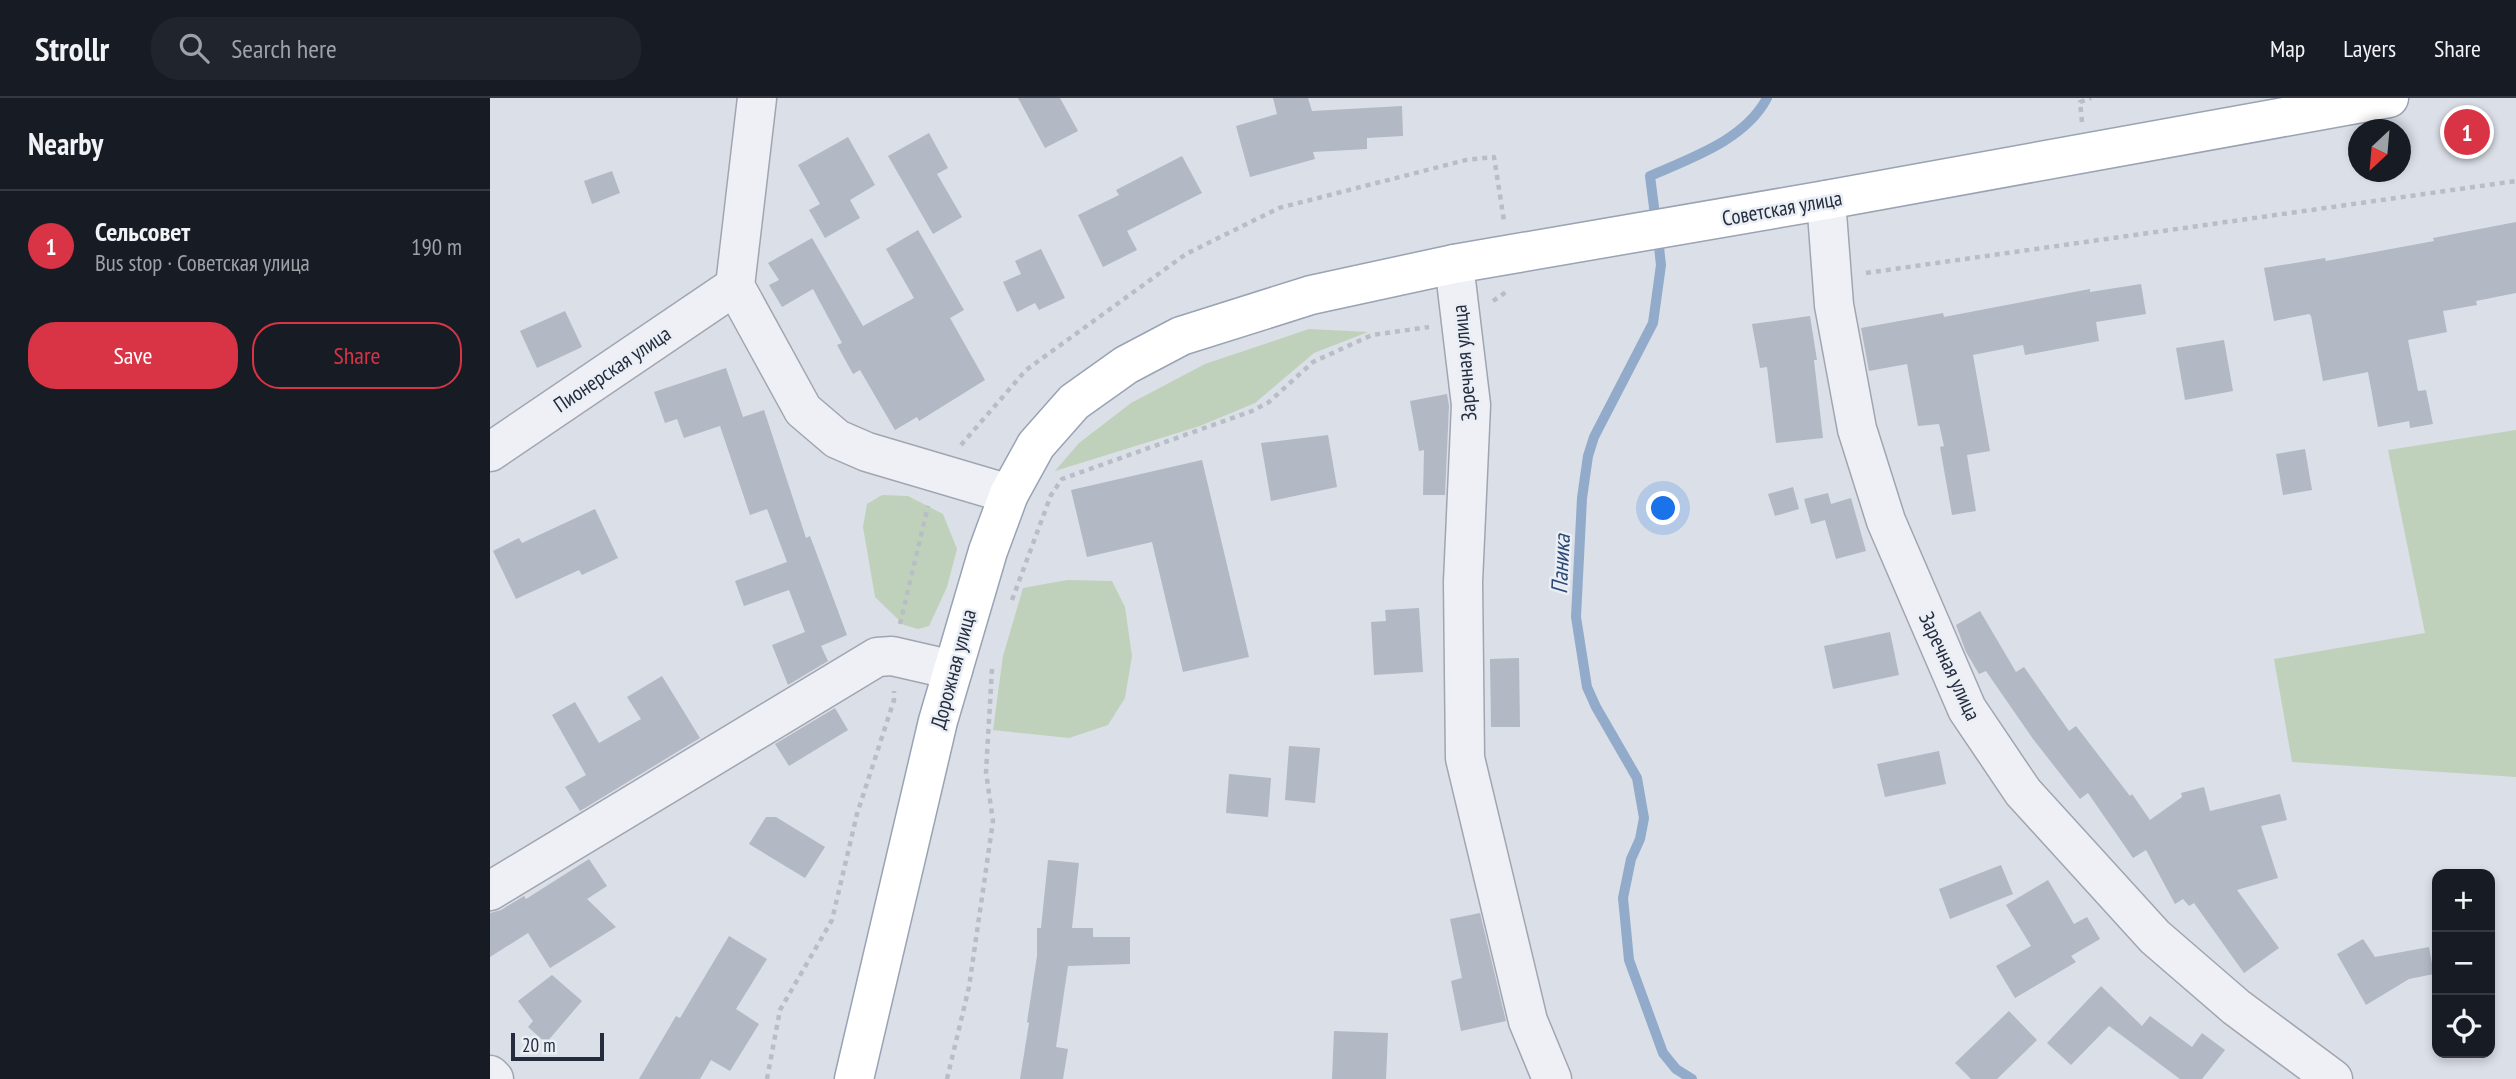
<!DOCTYPE html>
<meta charset="utf-8">
<style>
body{margin:0;font-family:"PT Sans Narrow",sans-serif;background:#20242c;color:#f1f3f6}
.controls{position:absolute;right:21px;bottom:21px;display:grid;overflow:hidden;border-radius:14px;box-shadow:0 4px 10px #0003}
.controls button{width:63px;height:63px;display:grid;place-items:center;padding:0;border:0;border-bottom:2px solid #363941;background:#171b24;color:#f1f3f6;font:35px sans-serif}
.compass{position:absolute;left:1858px;top:21px;width:63px;height:63px;border-radius:50%;background:#171b24;box-shadow:0 4px 10px #0003;rotate:206deg}
.scale{position:absolute;left:21px;bottom:18px;width:93px;box-sizing:border-box;padding-left:7px;border:4px solid #242c3e;border-top:0;font-size:19px;line-height:24px;white-space:nowrap;color:#242c3e;-webkit-text-stroke:5px #eaeef5;paint-order:stroke}
.you{position:absolute;left:1174px;top:411px;width:24px;height:24px;margin:-18px;border:5px solid #fff;border-radius:50%;background:#1a73e8;box-shadow:0 0 0 10px #1a73e833}
.badge{display:grid;place-items:center;width:46px;height:46px;border-radius:50%;background:#d83445;color:#fff;font-size:23px;font-weight:700}
.pin{position:absolute;translate:-50% -50%;border:4px solid #fff;box-shadow:0 2px 7px #0006}
.list{margin:0;padding:0;list-style:none}
h2{display:flex;justify-content:space-between;align-items:center;height:91px;margin:0;padding:0 28px;font-size:30px}
h2 small{font-size:23px;font-weight:400;color:#9ea1a6}
.list li{display:grid;grid-template-columns:46px 1fr auto;gap:21px;align-items:center;box-sizing:border-box;height:112px;padding:0 28px;border-top:2px solid #363941}
.list b{display:block;font-size:26px;white-space:nowrap}
.list p{margin:0;font-size:23px;white-space:nowrap;color:#9ea1a6}
.list em{font-size:23px;font-style:normal;color:#9ea1a6}
.actions{display:flex;gap:14px;padding:21px 28px}
.actions a{flex:1;padding:16px 0;border:2px solid #d83445;border-radius:28px;text-align:center;font-size:24px;color:#d83445}
.actions .main{background:#d83445;color:#fff}
.icon{flex:none;width:38px;height:38px;fill:none;stroke:currentColor;stroke-width:2;stroke-linecap:round;stroke-linejoin:round}
.map{position:relative;flex:none;width:2026px;height:981px;overflow:hidden}
header{display:flex;align-items:center;gap:42px;box-sizing:border-box;height:98px;padding:0 35px;background:#171b24;border-bottom:2px solid #363941}
header strong{font-size:33px}
nav{display:flex;gap:38px;margin-inline-start:auto;font-size:24px}
.search{width:490px;height:63px;background:#20242c;display:flex;align-items:center;gap:18px;box-sizing:border-box;padding:0 24px;border-radius:28px;color:#9ea1a6;font-size:26px}
main{display:flex}
aside{flex:1;background:#171b24}
.map>svg:first-child{display:block}
.green{fill:#c0d1bb}
.lines{fill:none;stroke-linecap:round;stroke-linejoin:round}
.stream{stroke:#92abca;stroke-width:10}
.building{fill:#b2b8c4}
.minor-casing{stroke:#a0a6b1;stroke-width:41}
.major-casing{stroke:#99a3b3;stroke-width:41}
.path{stroke:#b9bdc5;stroke-width:4.5;stroke-dasharray:5 5;stroke-linecap:butt}
.minor{stroke:#eef0f5;stroke-width:38}
.major{stroke:#fff;stroke-width:38}
.labels{text-anchor:middle;dominant-baseline:central;stroke-width:5;stroke-linejoin:round;paint-order:stroke}
.street-label{font-size:21px;fill:#242c3e;stroke:#eaeef5}
.water-label{font-size:23px;font-style:italic;fill:#2c4974;stroke:#eaeef5}
</style>
<header>
<strong>Strollr</strong>
<div class="search"><svg class="icon" aria-label="search" viewBox="0 0 24 24"><circle cx="10" cy="10" r="6"/><path d="M15 15l6 6"/></svg>Search here</div>
<nav><a>Map</a><a>Layers</a><a>Share</a></nav>
</header>
<main>
<aside>
<h2>Nearby<small></small></h2>
<ul class="list">
<li><span class="badge">1</span><div><b>Сельсовет</b><p>Bus stop · Советская улица</p></div><em>190 m</em></li>
</ul>
<div class="actions"><a class="main">Save</a><a>Share</a></div>
</aside>
<div class="map">
<svg width="2026" height="981" viewBox="0 0 2026 981">
<rect width="100%" height="100%" fill="#dbdfe7"/>
<g class="green">
<polygon points="819,231 878,234 824,255 765,305 710,328 565,373 589,345 641,305 715,266"/>
<polygon points="2026,332 2026,679 1802,664 1784,561 1935,535 1898,352"/>
<polygon points="392,397 418,398 453,416 467,451 457,489 439,528 428,531 414,527 385,499 373,429 377,406"/>
<polygon points="577,482 622,483 635,509 642,558 635,600 618,627 579,640 503,632 513,558 533,490"/>
</g>
<g class="lines">
<g class="stream">
<path d="M1166 125 1160 78C1201 60 1255 42 1277 0"/>
<polyline points="1168,140 1171,167 1163,225 1104,339 1098,358 1092,400 1086,519 1097,589 1106,609 1147,680 1154,720 1150,741 1141,761 1133,800 1139,862 1173,955 1186,971 1202,981"/>
</g>
</g>
<g class="building">
<polygon points="528,0 570,0 588,33 555,50"/>
<polygon points="783,0 818,0 822,13 912,8 913,38 877,40 877,51 823,54 825,61 760,79 746,28 787,16"/>
<polygon points="439,35 458,70 447,76 472,119 443,136 398,58"/>
<polygon points="358,39 385,87 360,102 370,120 335,140 319,112 330,106 308,67"/>
<polygon points="692,58 712,95 637,133 647,152 613,169 588,117 629,97 626,92"/>
<polygon points="122,73 130,95 102,106 94,83"/>
<polygon points="2026,124 2026,195 1986,203 1987,207 1953,213 1957,234 1918,242 1928,293 1936,292 1943,326 1920,330 1919,323 1888,329 1878,274 1833,283 1821,218 1819,216 1784,223 1774,170 1835,160 1836,163 1944,143 1943,140"/>
<polygon points="428,132 474,212 460,220 495,282 429,323 427,319 405,332 370,272 363,276 347,247 352,245 323,191 292,209 279,187 289,182 278,165 322,140 373,228 424,200 396,151"/>
<polygon points="551,151 575,200 549,212 545,205 527,214 513,184 531,176 525,163"/>
<polygon points="1651,186 1656,216 1606,224 1609,243 1535,257 1533,247 1483,257 1500,353 1477,357 1486,413 1462,417 1450,349 1454,348 1449,326 1428,328 1417,266 1379,273 1371,230 1453,215 1454,219 1600,191 1600,194"/>
<polygon points="75,213 92,249 47,270 30,233"/>
<polygon points="1320,218 1327,262 1324,262 1333,340 1286,345 1277,269 1270,270 1262,226"/>
<polygon points="1734,242 1743,293 1695,302 1686,250"/>
<polygon points="236,270 253,319 274,312 316,440 320,438 357,537 331,548 338,563 298,587 282,547 315,534 299,492 254,508 245,483 297,464 277,411 260,417 230,328 194,340 187,321 175,325 164,294"/>
<polygon points="957,296 959,308 955,397 933,397 934,352 929,353 920,303"/>
<polygon points="838,337 847,389 781,403 771,345"/>
<polygon points="1815,351 1822,392 1793,397 1786,356"/>
<polygon points="712,362 759,559 693,574 662,444 597,459 581,392"/>
<polygon points="1303,389 1309,411 1285,418 1278,396"/>
<polygon points="1338,395 1341,406 1361,400 1376,453 1346,461 1335,422 1321,426 1314,401"/>
<polygon points="105,411 128,460 92,477 89,472 26,501 3,453 29,440 32,445"/>
<polygon points="929,510 933,574 884,577 881,524 896,523 895,512"/>
<polygon points="1490,513 1526,574 1534,569 1579,633 1586,628 1640,698 1642,696 1660,722 1692,699 1691,695 1714,689 1720,713 1790,696 1797,722 1771,728 1788,780 1747,792 1789,850 1754,875 1704,805 1699,808 1693,801 1685,806 1656,752 1643,760 1598,695 1590,701 1543,641 1496,573 1489,576 1476,554 1466,527"/>
<polygon points="1400,534 1409,577 1343,591 1334,548"/>
<polygon points="1029,560 1030,629 1001,629 1000,561"/>
<polygon points="172,578 210,640 90,713 75,689 96,677 62,617 85,604 109,645 151,621 137,599"/>
<polygon points="345,610 358,632 299,668 285,646"/>
<polygon points="799,648 830,650 825,705 795,702"/>
<polygon points="1449,653 1456,686 1395,699 1387,666"/>
<polygon points="739,676 781,680 778,719 736,715"/>
<polygon points="276,719 286,719 335,749 315,780 259,746"/>
<polygon points="99,761 117,788 97,801 126,829 60,870 38,835 0,859 0,815 11,812 34,798 36,801"/>
<polygon points="558,762 589,765 582,830 603,830 603,839 640,839 640,866 578,868 566,949 578,951 573,981 530,981 539,925 537,924 547,858 547,830 551,830"/>
<polygon points="1511,767 1523,796 1460,821 1449,791"/>
<polygon points="1558,782 1584,826 1597,819 1610,841 1581,858 1586,864 1525,900 1506,868 1541,848 1516,807"/>
<polygon points="990,815 1016,923 971,933 961,883 972,880 960,821"/>
<polygon points="239,838 277,861 246,911 269,926 240,973 221,962 210,981 149,981 186,918 190,920"/>
<polygon points="1873,841 1885,859 1939,849 1944,876 1919,881 1876,907 1847,856"/>
<polygon points="62,877 92,903 56,945 38,929 43,923 28,903"/>
<polygon points="1611,888 1652,928 1660,918 1702,949 1712,935 1735,952 1712,981 1690,981 1619,928 1581,967 1557,945"/>
<polygon points="1519,913 1547,942 1507,981 1481,981 1465,965"/>
<polygon points="844,933 898,935 896,981 842,981"/>
</g>
<g class="lines">
<defs>
<g id="minor">
<polyline points="267,0 245,188 313,312 347,341 377,354 519,396"/>
<polyline points="1336,102 1344,207 1367,331 1396,423 1477,611 1533,694 1665,839 1746,909 1843,981"/>
<polyline points="964,166 981,307 973,484 975,660 1038,923 1062,981"/>
<polyline points="0,354 245,188"/>
<polyline points="0,793 387,559 402,558 463,572"/>
<polyline points="0,977 4,981"/>
</g>
<polyline id="major" points="364,981 448,623 498,453 519,396 546,347 584,304 636,267 691,238 821,197 964,166 1336,102 1899,0"/>
</defs>
<use href="#minor" class="minor-casing"/>
<use href="#major" class="major-casing"/>
<g class="path">
<polyline points="1592,24 1590,4 1601,0"/>
<polyline points="1376,175 2026,83"/>
<polyline points="1003,203 1019,192"/>
<polyline points="471,347 536,272 696,156 789,110 976,62 1004,59 1014,123"/>
<polyline points="522,502 561,397 572,381 762,313 779,304 823,264 882,237 939,229"/>
<polyline points="410,526 438,408"/>
<polyline points="277,981 290,912 342,822 367,716 404,602 404,593"/>
<polyline points="457,981 479,889 503,723 496,674 502,571"/>
</g>
<use href="#minor" class="minor"/>
<use href="#major" class="major"/>
</g>
<g class="labels">
<g class="street-label">
<text transform="translate(1292 110) rotate(-10)">Советская улица</text>
<text transform="translate(974 265) rotate(-95)">Заречная улица</text>
<text transform="translate(122 271) rotate(-34)">Пионерская улица</text>
<text transform="translate(1460 568) rotate(65)">Заречная улица</text>
<text transform="translate(463 571) rotate(-75)">Дорожная улица</text>
</g>
<g class="water-label">
<text transform="translate(1070 466) rotate(-87)">Паника</text>
</g>
</g>
</svg>
<div class="controls">
<button>+</button>
<button>−</button>
<button><svg class="icon" aria-label="locate" viewBox="0 0 24 24"><circle cx="12" cy="12" r="6"/><path d="M12 2v4M12 18v4M2 12h4M18 12h4"/></svg></button>
</div>
<svg class="compass" viewBox="-18 -18 36 36"><path d="M0-13l5 13h-10z" fill="#e53935"/><path d="M0 13l5-13h-10z" fill="#9ea1a6"/></svg>
<div class="scale">20 m</div>
<div class="you"></div>
<div class="pin badge" style="left:1977px;top:34px">1</div>
</div>
</main>
